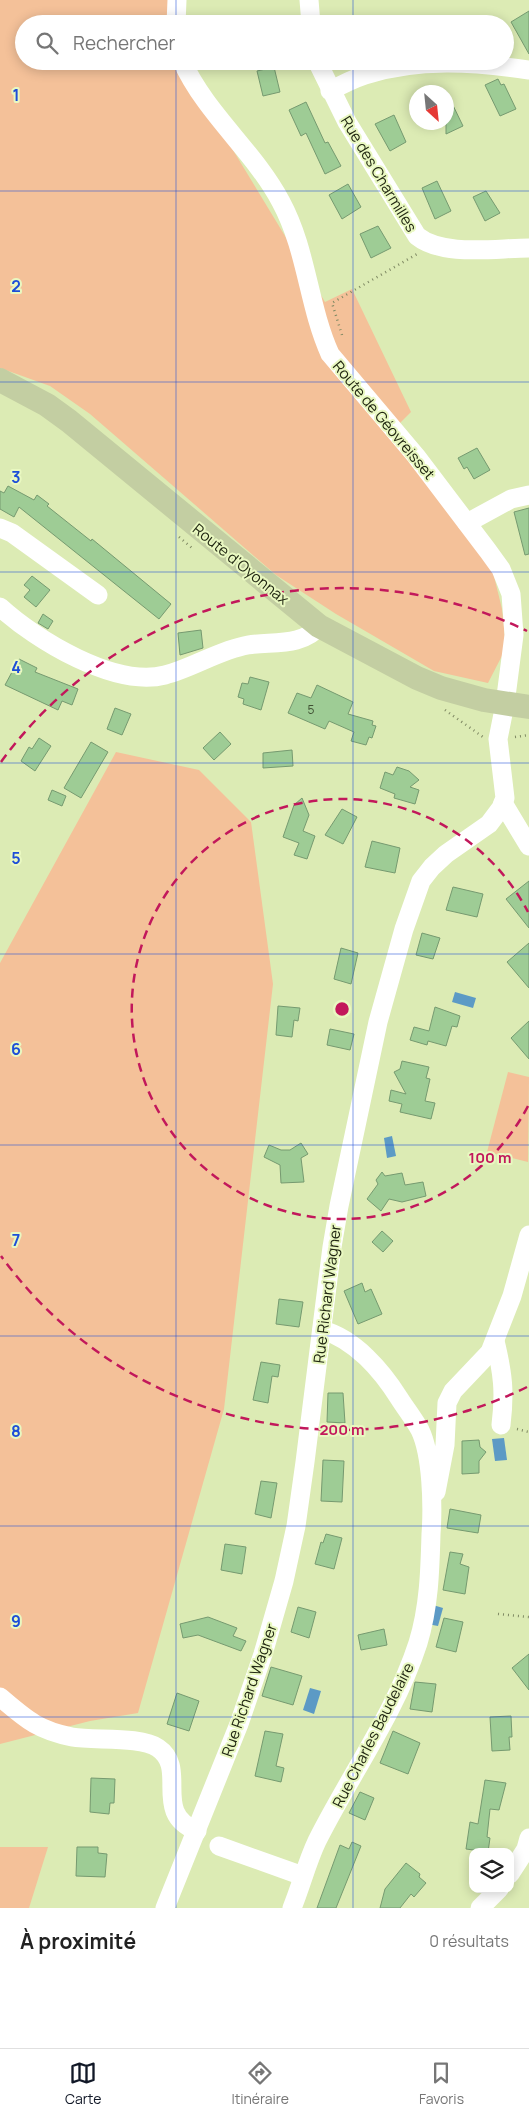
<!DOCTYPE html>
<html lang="fr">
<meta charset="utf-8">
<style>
body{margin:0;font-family:Manrope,sans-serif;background:#f2f2f2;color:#222}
.controls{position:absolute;right:15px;bottom:15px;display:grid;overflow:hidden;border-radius:10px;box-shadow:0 2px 12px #0003}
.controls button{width:45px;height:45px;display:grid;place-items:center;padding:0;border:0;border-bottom:1px solid #e0e0e0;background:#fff;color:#222;font:25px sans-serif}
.compass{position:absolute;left:409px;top:85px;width:45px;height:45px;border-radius:50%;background:#fff;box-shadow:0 2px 12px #0003;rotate:153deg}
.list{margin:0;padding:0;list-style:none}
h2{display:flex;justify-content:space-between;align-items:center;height:65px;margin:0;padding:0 20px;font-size:21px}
h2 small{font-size:16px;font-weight:400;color:#767676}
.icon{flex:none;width:28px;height:28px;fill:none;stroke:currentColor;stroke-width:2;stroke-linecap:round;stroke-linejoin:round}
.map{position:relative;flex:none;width:529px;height:1908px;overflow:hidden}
.search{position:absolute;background:#fff;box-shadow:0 2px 12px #0003;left:15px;right:15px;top:15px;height:55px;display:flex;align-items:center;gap:12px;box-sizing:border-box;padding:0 18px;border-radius:28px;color:#767676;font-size:19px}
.sheet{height:140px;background:#fff}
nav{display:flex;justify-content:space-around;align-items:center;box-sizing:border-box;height:70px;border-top:1px solid #e0e0e0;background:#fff;font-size:14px;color:#767676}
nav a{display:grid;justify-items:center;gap:2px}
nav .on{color:#111827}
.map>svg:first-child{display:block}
.green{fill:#f4c199}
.water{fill:#5c9ac5}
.building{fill:#9ecc95;stroke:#769a70}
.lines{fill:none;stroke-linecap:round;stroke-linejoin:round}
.path{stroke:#7f8963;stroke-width:2.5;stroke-dasharray:1 4;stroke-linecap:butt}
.minor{stroke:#fff;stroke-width:19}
.major{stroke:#c3cea2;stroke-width:24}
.grid{fill:none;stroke:#1d4ed8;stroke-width:1;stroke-opacity:0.55}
.ring{fill:none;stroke:#c2185b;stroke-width:2.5;stroke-dasharray:9 6}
.labels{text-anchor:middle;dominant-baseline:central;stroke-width:4;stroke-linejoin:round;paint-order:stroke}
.number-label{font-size:12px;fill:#405033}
.street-label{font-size:15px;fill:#212712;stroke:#e9f8c1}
.grid-label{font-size:16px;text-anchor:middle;font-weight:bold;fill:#1d4ed8;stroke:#e9f8c1;stroke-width:4;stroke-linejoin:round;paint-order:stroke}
.centre{fill:#c2185b;stroke:#e9f8c1;stroke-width:2.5}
.ring-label{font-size:15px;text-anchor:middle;font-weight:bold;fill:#c2185b;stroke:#e9f8c1;stroke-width:4;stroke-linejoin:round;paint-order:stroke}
</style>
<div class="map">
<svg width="529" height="1908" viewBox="0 0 529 1908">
<rect width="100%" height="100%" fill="#dcebb4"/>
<g class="green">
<polygon points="0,0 173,0 170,24 24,24 24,61 179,61 325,302 352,289 411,412 391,432 492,568 502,609 506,648 488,683 434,671 336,614 276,575 90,414 50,386 0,368"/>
<polygon points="116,752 199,770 251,822 273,984 224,1409 138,1713 90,1721 0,1744 0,963"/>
<polygon points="508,1072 529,1077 528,1162 487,1152"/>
<polygon points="0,1847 48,1847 29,1908 0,1908"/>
</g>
<g class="water">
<polygon points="455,992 476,998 473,1008 452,1002"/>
<polygon points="392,1136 396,1156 387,1158 384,1138"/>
<polygon points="504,1438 507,1460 495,1461 492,1439"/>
<polygon points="433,1605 443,1608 438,1626 427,1624"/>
<polygon points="310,1688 321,1691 314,1714 303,1710"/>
</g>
<g class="building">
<polygon points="529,11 529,54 511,22"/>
<polygon points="274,67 280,92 263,96 257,71"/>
<polygon points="498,79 501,85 504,84 516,109 500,116 485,85"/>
<polygon points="446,91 463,126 446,134"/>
<polygon points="306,102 325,143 328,142 341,166 325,174 306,133 301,136 289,110"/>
<polygon points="394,115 406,142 390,151 375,124"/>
<polygon points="437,181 451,211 435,219 422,188"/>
<polygon points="348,184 361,207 342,219 329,195"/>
<polygon points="486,191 500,213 485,221 473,197"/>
<polygon points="378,226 391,248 371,258 360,234"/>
<polygon points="477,448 490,470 474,479 467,467 464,469 458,458"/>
<polygon points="8,486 34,500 37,495 49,504 47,506 91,541 92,539 171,604 159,619 19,507 14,517 0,509 0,491 4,493"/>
<polygon points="529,508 529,554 525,555 514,512"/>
<polygon points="32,576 50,590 36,607 24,597 30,590 24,585"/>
<polygon points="43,614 53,621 48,629 38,623"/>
<polygon points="201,630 203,648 180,655 178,633"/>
<polygon points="19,659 37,668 35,672 78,689 72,705 62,701 58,710 5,685"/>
<polygon points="250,677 269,682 261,710 243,704 244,699 238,697 242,683 248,684"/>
<polygon points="317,685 353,702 348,714 373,721 372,725 376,726 372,738 369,737 366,745 351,741 354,732 329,721 325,729 288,713 297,693 311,698"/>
<polygon points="115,708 131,714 122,735 107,729"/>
<polygon points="220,732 231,744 214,760 203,748"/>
<polygon points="39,738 51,746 35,771 21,761 29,747 32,749"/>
<polygon points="91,742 108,752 81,798 64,788"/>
<polygon points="292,750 293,766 263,768 263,753"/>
<polygon points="397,767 409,771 419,780 410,787 419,790 415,804 394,798 395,794 380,788 385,772 393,775"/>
<polygon points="52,790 66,796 62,806 48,800"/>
<polygon points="302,798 309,815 303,831 315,836 307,859 294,855 299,843 283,837 294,805"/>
<polygon points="342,809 357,817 343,844 325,835"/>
<polygon points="372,841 400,848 395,873 365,867"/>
<polygon points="529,881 529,928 506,899"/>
<polygon points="453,887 483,894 477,917 446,910"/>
<polygon points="422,933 440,938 433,959 416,955"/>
<polygon points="529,943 529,988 507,962"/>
<polygon points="341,948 358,953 351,984 334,979"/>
<polygon points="278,1006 300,1008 298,1021 294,1020 292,1037 276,1035"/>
<polygon points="435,1007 460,1016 457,1027 452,1026 446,1046 428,1041 427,1045 410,1040 414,1027 429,1031"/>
<polygon points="529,1021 529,1059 511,1038"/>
<polygon points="330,1029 354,1034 350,1050 327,1045"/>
<polygon points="402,1061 429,1067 426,1078 430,1079 425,1101 435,1103 431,1119 400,1112 402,1104 389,1101 391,1090 406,1094 394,1072 400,1069"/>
<polygon points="301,1143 308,1154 301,1158 304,1182 281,1183 280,1165 264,1157 269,1145 281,1150 290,1150"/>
<polygon points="382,1172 385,1176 402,1173 405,1185 423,1182 426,1196 402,1202 389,1199 381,1211 367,1199 378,1184 376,1180"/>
<polygon points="382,1231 393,1241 383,1252 372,1242"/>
<polygon points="362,1283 365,1292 371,1289 382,1314 358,1324 344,1291"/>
<polygon points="279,1299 303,1302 299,1327 276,1324"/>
<polygon points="261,1362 280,1365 278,1377 272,1376 268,1403 253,1400"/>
<polygon points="328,1393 343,1393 345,1423 327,1422"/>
<polygon points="479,1440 480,1447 486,1452 479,1461 479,1473 462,1474 462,1441"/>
<polygon points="323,1460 344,1461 342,1502 321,1501"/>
<polygon points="261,1481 277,1483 271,1518 255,1514"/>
<polygon points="450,1509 481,1515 478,1533 447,1528"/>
<polygon points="326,1534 342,1538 334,1569 315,1564 321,1542 323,1543"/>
<polygon points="225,1544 246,1547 242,1574 221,1570"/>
<polygon points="450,1552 463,1554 460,1564 469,1567 465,1594 443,1590"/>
<polygon points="298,1607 316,1612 309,1638 291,1632"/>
<polygon points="208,1617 237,1628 233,1636 246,1641 241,1651 198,1635 183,1638 180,1624"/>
<polygon points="444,1618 463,1622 456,1652 436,1647"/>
<polygon points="384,1629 387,1645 361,1650 358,1635"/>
<polygon points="529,1654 529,1690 512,1668"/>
<polygon points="271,1667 302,1676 293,1705 262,1696"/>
<polygon points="415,1682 436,1684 432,1712 410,1709"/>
<polygon points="177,1693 199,1701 189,1731 167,1724"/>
<polygon points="511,1716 512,1737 509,1737 510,1750 492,1751 490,1717"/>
<polygon points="265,1731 283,1734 276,1766 284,1768 281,1782 255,1776"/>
<polygon points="393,1731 420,1743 408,1774 380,1763"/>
<polygon points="91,1778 115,1779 114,1803 110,1803 109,1814 90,1812"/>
<polygon points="485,1780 506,1783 499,1810 490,1809 487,1837 490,1838 488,1852 466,1849 470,1822 478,1824"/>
<polygon points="360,1792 374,1798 365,1820 349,1813"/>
<polygon points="352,1842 361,1846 336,1908 317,1908 340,1845 349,1849"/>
<polygon points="77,1847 98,1847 98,1853 107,1854 105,1877 76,1876"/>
<polygon points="406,1863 420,1874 419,1877 426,1883 414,1897 411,1894 400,1908 380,1908 385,1889"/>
</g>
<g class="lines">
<g class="path">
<polyline points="342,335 332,303 417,254"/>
<polyline points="179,537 192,548"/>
<polyline points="445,710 483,737"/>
<polyline points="515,737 529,735"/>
<polyline points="517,1429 529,1432"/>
<polyline points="498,1614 529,1617"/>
</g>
<g class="minor">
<polyline points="309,0 311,24"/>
<polyline points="176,24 177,0"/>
<path d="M317 61 347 122 417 236C443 257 495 248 529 248"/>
<path d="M330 91C341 85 353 79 365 75 419 58 474 62 529 70"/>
<polyline points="467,523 511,499 529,495"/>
<polyline points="0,528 12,533 98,595"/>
<path d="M0 607C36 640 115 688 165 675 193 668 219 650 248 645 271 641 303 647 319 626"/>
<polyline points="503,803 529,846"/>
<path d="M495 1341C503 1374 505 1392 501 1425"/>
<polyline points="436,1492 445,1445 447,1403 453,1391 490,1352 512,1296 529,1235"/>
<path d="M0 1697C26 1719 37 1730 72 1737 94 1741 141 1736 158 1748 189 1769 151 1813 197 1831"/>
<polyline points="219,1846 303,1876"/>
<polyline points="510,1874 526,1849 529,1838"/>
<path d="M165 1908 239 1724 263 1654 284 1581 296 1526 305 1462 332 1247 339 1206 378 1022 404 929 421 881 432 867 446 854 489 824 501 808 505 798 498 739 505 704 514 635 511 594 501 569 488 551 416 456 330 354C308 305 307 250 281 202 254 151 206 114 182 61"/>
<path d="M292 1908C301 1886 307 1862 317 1841 350 1775 395 1714 418 1643 429 1607 430 1571 431 1534 433 1506 432 1455 420 1430 414 1419 406 1409 399 1398 382 1371 355 1339 322 1330"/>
<polyline points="480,1908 499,1889"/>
</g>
<polyline class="major" points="0,380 47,405 69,421 319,626 417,678 441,688 484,700 529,707"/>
</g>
<path class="grid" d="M176 0V24M353 0V24M176 61V1908M353 61V1908M0 191H529M0 382H529M0 572H529M0 763H529M0 954H529M0 1145H529M0 1336H529M0 1526H529M0 1717H529"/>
<g class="ring">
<path d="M528 1106A210 210 0 1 1 528 912"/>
<path d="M527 1387A421 421 0 0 1 1 1256M1 762A421 421 0 0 1 527 631"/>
</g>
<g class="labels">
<g class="number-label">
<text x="311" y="709">5</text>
</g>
<g class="street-label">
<text transform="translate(379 174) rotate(59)">Rue des Charmilles</text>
<text transform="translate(384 420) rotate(50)">Route de Géovreisset</text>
<text transform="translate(241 564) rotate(39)">Route d'Oyonnax</text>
<text transform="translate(327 1294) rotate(-83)">Rue Richard Wagner</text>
<text transform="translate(249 1690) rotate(-71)">Rue Richard Wagner</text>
<text transform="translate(373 1735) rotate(-63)">Rue Charles Baudelaire</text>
</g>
</g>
<g class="grid-label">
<text x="16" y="101">1</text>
<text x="16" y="292">2</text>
<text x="16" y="483">3</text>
<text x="16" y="673">4</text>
<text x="16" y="864">5</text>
<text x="16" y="1055">6</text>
<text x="16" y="1246">7</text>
<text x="16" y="1437">8</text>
<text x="16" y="1627">9</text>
</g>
<circle cx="342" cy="1009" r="8" class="centre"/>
<g class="ring-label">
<text x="490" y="1163">100 m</text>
<text x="342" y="1435">200 m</text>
</g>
</svg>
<div class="controls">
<button><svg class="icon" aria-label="layers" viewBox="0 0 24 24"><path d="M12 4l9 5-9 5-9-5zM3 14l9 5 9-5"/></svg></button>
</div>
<svg class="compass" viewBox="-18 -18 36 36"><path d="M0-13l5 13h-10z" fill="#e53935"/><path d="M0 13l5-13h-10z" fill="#767676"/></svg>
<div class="search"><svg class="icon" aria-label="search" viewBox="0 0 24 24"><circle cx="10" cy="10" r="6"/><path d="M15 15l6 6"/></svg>Rechercher</div>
</div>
<section class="sheet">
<h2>À proximité<small>0 résultats</small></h2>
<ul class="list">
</ul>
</section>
<nav>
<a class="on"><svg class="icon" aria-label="map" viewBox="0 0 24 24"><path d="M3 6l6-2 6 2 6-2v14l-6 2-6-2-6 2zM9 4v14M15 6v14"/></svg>Carte</a>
<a><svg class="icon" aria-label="directions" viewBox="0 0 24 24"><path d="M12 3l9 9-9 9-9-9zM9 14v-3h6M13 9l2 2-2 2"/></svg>Itinéraire</a>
<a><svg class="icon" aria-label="saved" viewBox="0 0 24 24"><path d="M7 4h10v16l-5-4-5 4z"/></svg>Favoris</a>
</nav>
